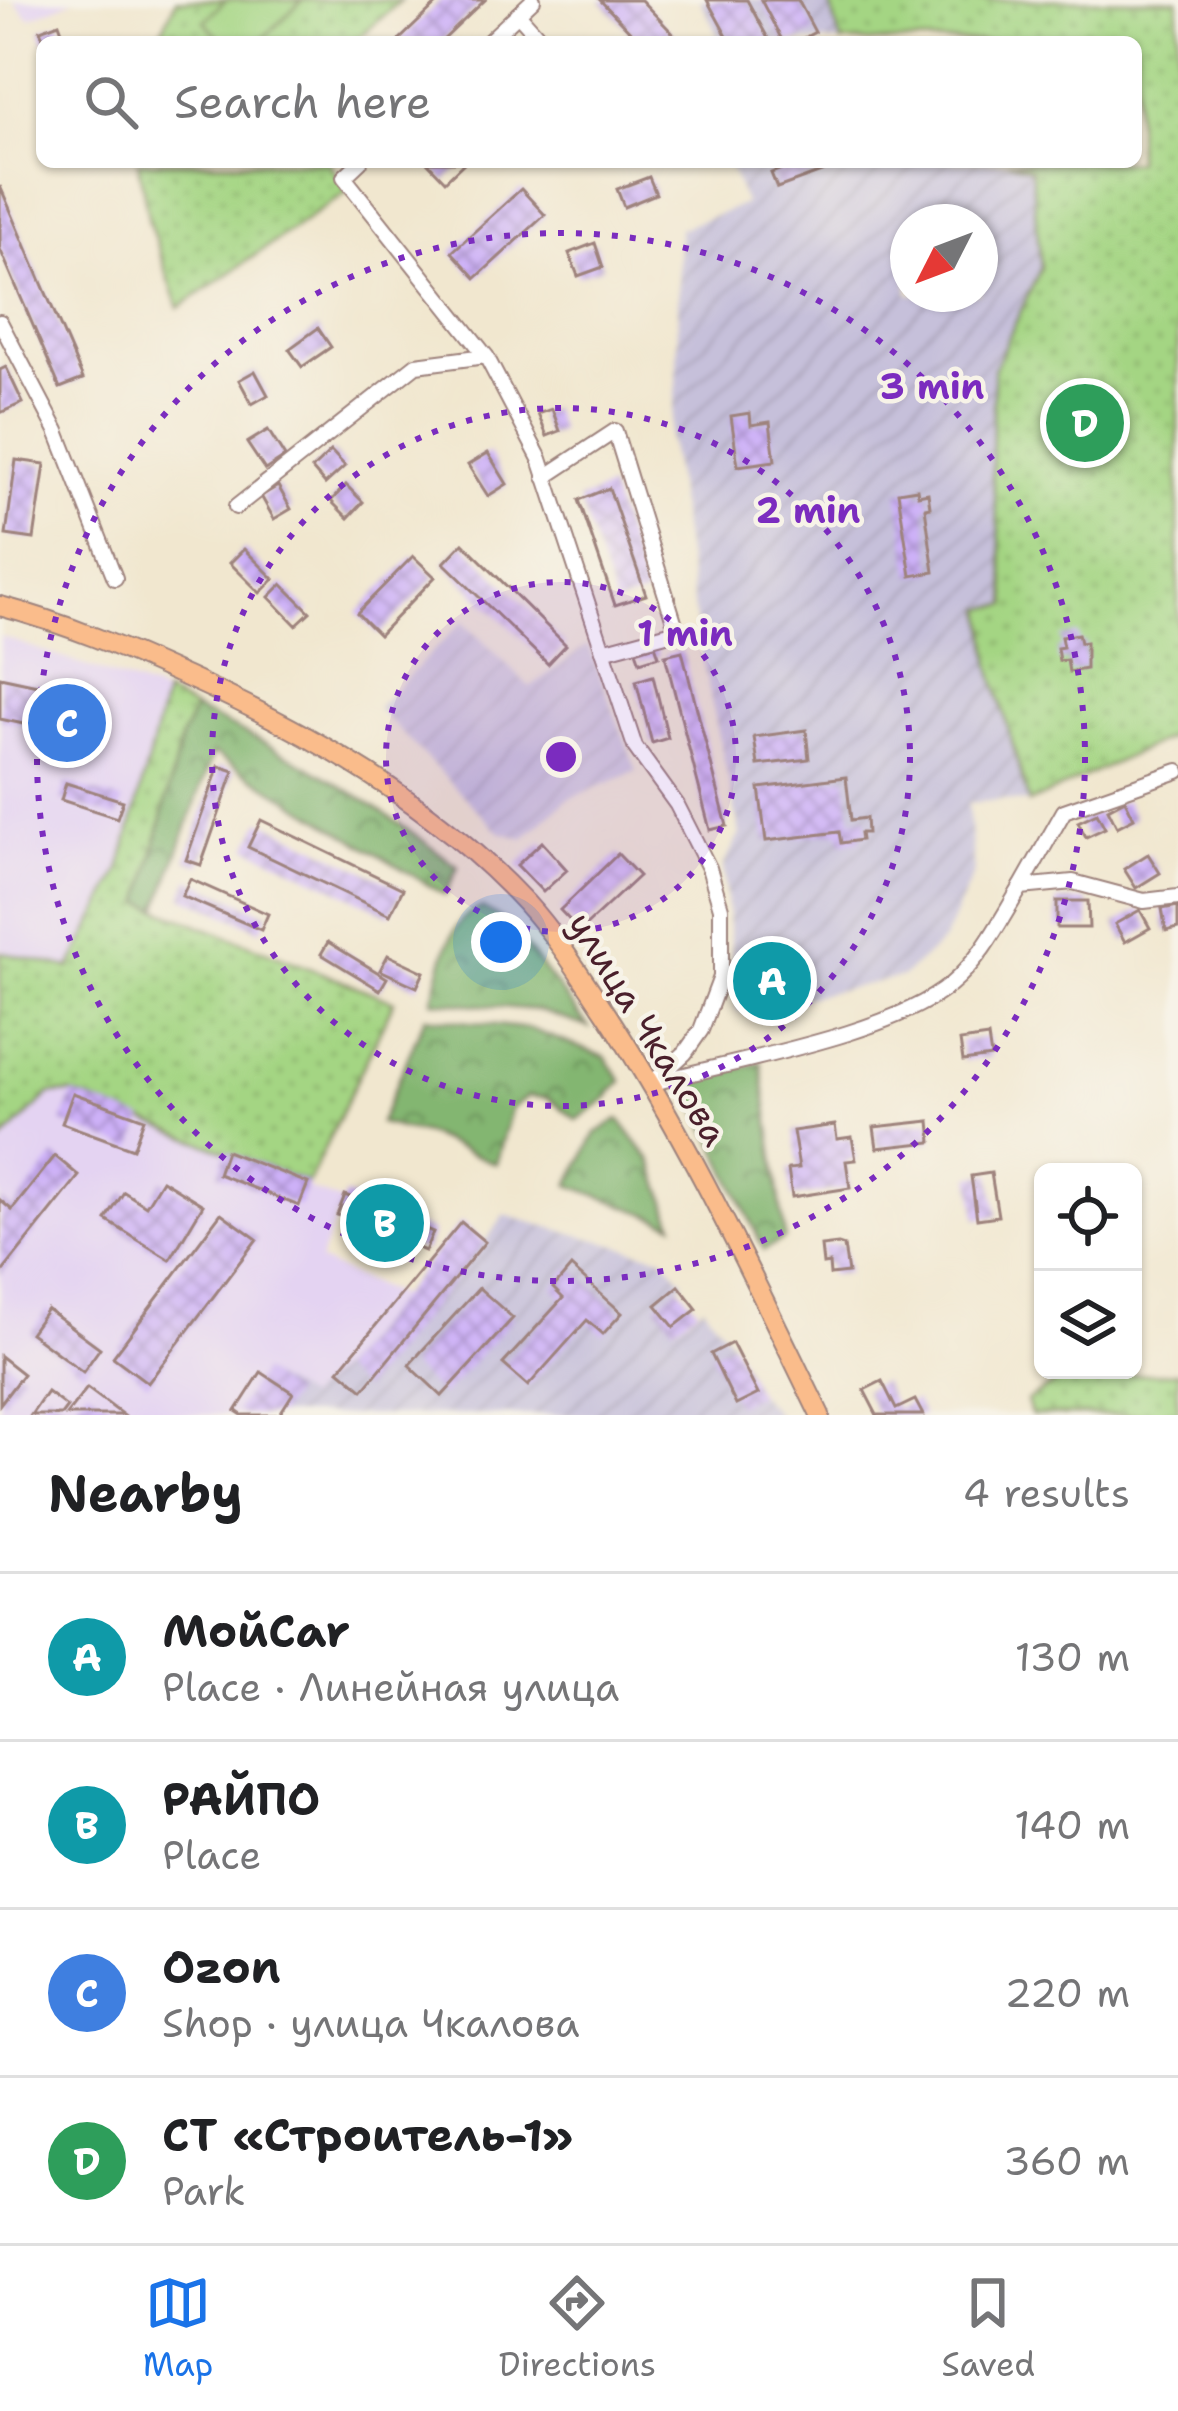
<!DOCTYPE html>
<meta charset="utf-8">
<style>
body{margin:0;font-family:"Shantell Sans",sans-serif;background:#f2f2f2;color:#202124}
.controls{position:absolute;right:36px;bottom:36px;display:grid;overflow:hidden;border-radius:18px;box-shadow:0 3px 9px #0004}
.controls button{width:108px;height:108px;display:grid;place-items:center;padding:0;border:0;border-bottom:3px solid #e0e0e0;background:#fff;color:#202124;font:60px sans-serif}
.compass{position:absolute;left:890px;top:204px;width:108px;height:108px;border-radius:50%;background:#fff;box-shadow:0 3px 9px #0004;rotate:228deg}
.you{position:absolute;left:501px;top:942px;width:42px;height:42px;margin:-30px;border:9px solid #fff;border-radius:50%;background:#1a73e8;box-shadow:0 0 0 18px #1a73e833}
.badge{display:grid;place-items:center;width:78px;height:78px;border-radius:50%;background:#1a73e8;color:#fff;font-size:39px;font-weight:700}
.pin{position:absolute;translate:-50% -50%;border:6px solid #fff;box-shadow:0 3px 12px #0006}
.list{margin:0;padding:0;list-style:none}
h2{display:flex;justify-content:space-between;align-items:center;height:156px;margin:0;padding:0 48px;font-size:51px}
h2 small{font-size:39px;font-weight:400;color:#757577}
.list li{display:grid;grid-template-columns:78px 1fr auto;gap:36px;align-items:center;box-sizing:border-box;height:168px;padding:0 48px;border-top:3px solid #e0e0e0}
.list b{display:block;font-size:45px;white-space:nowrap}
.list p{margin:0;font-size:39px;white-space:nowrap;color:#757577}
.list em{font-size:39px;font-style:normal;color:#757577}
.icon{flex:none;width:66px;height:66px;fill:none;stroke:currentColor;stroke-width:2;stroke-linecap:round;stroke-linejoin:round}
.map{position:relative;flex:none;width:1178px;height:1415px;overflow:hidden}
.search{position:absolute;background:#fff;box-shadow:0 3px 9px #0004;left:36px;right:36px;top:36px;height:132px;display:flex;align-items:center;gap:30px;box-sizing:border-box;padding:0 42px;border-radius:18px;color:#757577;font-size:45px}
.sheet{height:828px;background:#fff}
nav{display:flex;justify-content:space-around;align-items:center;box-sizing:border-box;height:168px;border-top:3px solid #e0e0e0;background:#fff;font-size:33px;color:#757577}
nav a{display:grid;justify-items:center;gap:6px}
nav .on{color:#1a73e8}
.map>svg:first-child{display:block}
.built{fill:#e4d3f2}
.industrial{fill:url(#industrial-furrows);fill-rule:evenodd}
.green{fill:url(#green-dots);stroke:#777a57;stroke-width:3}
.forest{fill:url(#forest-crowns);stroke:#666a4e;stroke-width:3}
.pitch{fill:#a4d583;stroke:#777a57;stroke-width:3}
.building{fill:url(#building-cross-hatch)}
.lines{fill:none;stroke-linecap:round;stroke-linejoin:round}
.minor-casing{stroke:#9e837d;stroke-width:18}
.major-casing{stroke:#9e837d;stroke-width:22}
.minor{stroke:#fff;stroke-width:14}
.major{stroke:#fabc8b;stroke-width:18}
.ring{fill:none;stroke:#7b2cbf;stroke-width:6;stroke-dasharray:6 12}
.labels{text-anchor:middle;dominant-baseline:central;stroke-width:9;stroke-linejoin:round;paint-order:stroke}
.street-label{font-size:36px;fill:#4a1f2b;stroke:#f7f3e8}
.centre{fill:#7b2cbf;stroke:#f7f3e8;stroke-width:6}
.ring-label{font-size:36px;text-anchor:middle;font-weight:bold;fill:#7b2cbf;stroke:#f7f3e8;stroke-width:9;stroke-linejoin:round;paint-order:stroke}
</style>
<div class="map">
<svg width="1178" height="1415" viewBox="0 0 1178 1415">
<defs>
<pattern id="industrial-furrows" width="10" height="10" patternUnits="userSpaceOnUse" patternTransform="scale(3)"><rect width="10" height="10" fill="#c6c0da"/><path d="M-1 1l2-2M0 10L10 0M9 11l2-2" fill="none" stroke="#aca5bb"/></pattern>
<pattern id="green-dots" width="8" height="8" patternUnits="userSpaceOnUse" patternTransform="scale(3)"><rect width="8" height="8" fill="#a4d583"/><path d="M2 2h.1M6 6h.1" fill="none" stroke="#8fb671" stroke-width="1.8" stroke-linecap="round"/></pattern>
<pattern id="forest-crowns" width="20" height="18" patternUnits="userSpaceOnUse" patternTransform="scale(3)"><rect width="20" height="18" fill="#83b671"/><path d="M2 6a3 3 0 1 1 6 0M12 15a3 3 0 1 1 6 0" fill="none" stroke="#6d935d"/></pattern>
<pattern id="building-cross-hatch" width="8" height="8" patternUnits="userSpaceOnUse" patternTransform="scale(3)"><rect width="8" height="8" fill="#cdb1f8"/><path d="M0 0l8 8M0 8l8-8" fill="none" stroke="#a88fc9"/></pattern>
</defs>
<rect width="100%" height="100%" fill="#f7f3e8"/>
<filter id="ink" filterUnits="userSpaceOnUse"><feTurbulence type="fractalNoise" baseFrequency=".00833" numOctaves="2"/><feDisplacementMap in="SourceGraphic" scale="24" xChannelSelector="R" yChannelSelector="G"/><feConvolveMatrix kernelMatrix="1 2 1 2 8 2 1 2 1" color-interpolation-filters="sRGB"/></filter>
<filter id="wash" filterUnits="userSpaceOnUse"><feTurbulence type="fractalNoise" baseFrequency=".004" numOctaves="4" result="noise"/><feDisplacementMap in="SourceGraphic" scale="48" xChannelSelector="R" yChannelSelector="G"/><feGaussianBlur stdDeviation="2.7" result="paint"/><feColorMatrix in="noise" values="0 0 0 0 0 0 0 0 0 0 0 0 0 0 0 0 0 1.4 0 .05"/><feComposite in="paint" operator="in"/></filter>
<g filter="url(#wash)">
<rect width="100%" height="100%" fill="#f1e7cf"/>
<g class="built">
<polygon points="14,0 74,0 29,18"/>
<polygon points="0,636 165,694 120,870 70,968 0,952"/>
<polygon points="50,1093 73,1093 143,1119 308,1183 307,1188 342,1202 319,1261 399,1296 339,1370 305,1399 262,1373 242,1415 0,1415 0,1143"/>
</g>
<g class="industrial">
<polygon points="700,0 829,0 841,42 721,42"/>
<path d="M728 162H891L895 168 923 162H1008L1031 169 1041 267 994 370 992 476 1008 605 985 608 991 667 1029 803 1002 800 968 803 974 872 943 941 902 977 737 1012 723 866 740 834 698 640 669 437 677 384 679 229 745 204ZM908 222H980V294H908Z"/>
<polygon points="463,621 530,687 588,645 637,771 568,799 523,839 499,832 377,708"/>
<polygon points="504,1215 662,1257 684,1281 657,1305 675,1327 703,1306 732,1343 711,1354 736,1404 758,1394 778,1415 242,1415 236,1411 261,1372 306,1398 339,1369 461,1222 485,1242"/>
</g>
<g class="green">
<polygon points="176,0 401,0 354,42 157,42"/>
<polygon points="829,0 1178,0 1178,733 1029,803 991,667 984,608 1008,605 992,476 994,369 1041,267 1031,169 1008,162 1136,162 1136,42 841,42"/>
<polygon points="138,162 328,162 348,191 179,308 149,222"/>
<polygon points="165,694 194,709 181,739 142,903 394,1001 308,1183 72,1093 50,1094 0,1143 0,952 70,968 120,870"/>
<polygon points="1178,1372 1178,1415 1031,1415 1027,1401 1061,1379"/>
</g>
<g class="forest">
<path d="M194 709C289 752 377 802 458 867L445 895 213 753 158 909 142 902 181 739Z"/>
<path d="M482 908 507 922 588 1027 537 1010 432 1001C441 972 448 914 482 908Z"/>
<polygon points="425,1017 530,1029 605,1057 622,1081 606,1099 577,1120 548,1098 528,1096 511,1109 496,1164 429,1135 380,1123"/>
<polygon points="761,1062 785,1238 764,1250 686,1083"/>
<polygon points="619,1119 652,1162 674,1224 569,1185 596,1133"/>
</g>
<polygon class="pitch" points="226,0 303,0 259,42 223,42 204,21"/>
<g id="blocks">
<g class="building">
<polygon points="441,0 485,0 441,42 397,42"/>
<polygon points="600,0 641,0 681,42 640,42"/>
<polygon points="707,0 747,0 770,42 730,42"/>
<polygon points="761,0 798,0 815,32 796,42 783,42"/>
<polygon points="59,23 66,42 45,42 40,30"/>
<polygon points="427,162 465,162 445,181"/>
<polygon points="799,162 822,162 824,171 777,188 771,173"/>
<polygon points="649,177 656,194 624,207 617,189"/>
<polygon points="0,186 83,379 60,388 0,249"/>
<polygon points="521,189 545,215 476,278 452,252"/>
<polygon points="595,243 603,267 578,276 569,253"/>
<polygon points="318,328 331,347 302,367 289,349"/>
<polygon points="6,367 23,403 0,413 0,370"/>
<polygon points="255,371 268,395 252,404 239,380"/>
<polygon points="552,409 560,431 547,436 538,414"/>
<polygon points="750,413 751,425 770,422 775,461 738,466 731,416"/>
<polygon points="268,430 285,457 265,470 247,443"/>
<polygon points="331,451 345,466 325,484 312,469"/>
<polygon points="488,453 507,484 488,496 468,465"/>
<polygon points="16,460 45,464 34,539 6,535"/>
<polygon points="346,485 363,502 348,518 331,501"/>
<polygon points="278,486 291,509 274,519 261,496"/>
<polygon points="609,488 646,595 615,605 579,500"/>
<polygon points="917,489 918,495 928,493 930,507 925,508 934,572 911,576 898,492"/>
<polygon points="463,543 566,645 548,664 444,563"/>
<polygon points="244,549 274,579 260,593 230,563"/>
<polygon points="413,556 435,577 379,635 357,613"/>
<polygon points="282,584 310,612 296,625 269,597"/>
<polygon points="1078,634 1080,643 1086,642 1086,669 1069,672 1067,660 1059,661 1057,648 1063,647 1061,637"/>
<polygon points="655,645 659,656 640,662 636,651"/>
<polygon points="682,651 727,826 710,830 665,655"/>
<polygon points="653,676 668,738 652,743 636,681"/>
<polygon points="0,677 84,695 75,735 0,719"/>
<polygon points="806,730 809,759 758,765 754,737"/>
<polygon points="219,766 234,771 201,865 186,860"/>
<polygon points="846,777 851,820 866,818 867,833 860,833 861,840 841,843 839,832 766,841 759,788"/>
<polygon points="66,783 123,801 117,818 61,800"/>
<polygon points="1125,800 1134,818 1117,827 1108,809"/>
<polygon points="1097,813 1105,828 1086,837 1078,822"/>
<polygon points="261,820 403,889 390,915 248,847"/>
<polygon points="542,842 567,870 543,892 517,865"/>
<polygon points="618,854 639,876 580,931 560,910"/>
<polygon points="1148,854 1160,873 1136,888 1124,869"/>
<polygon points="190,879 268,914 261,930 182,896"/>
<polygon points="1057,901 1088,901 1089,928 1057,928"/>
<polygon points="1178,906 1178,928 1166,931 1162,909"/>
<polygon points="1140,910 1150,928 1125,942 1115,924"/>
<polygon points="328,942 387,978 380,990 321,954"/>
<polygon points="388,955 424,972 417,987 380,970"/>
<polygon points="783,973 785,987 761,990 758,976"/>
<polygon points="988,1037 991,1057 963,1061 960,1041"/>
<polygon points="73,1093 144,1119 133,1149 62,1123"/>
<polygon points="930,1121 932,1142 877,1148 874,1127"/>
<polygon points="835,1125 837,1139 852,1137 856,1160 846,1161 850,1188 792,1197 788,1169 799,1168 793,1131"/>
<polygon points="226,1151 308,1183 299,1206 218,1174"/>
<polygon points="55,1156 79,1176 0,1275 0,1200 12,1210"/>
<polygon points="991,1173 998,1216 977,1219 971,1176"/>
<polygon points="162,1180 203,1205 170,1260 106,1220 124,1192 146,1206"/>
<polygon points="345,1195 433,1232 425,1251 337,1215"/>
<polygon points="221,1213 257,1239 148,1383 113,1357"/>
<polygon points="461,1222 485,1242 363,1390 339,1370"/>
<polygon points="838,1244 844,1246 848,1273 830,1275 829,1263 823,1264 821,1246"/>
<polygon points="571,1267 622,1313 603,1334 587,1320 528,1386 503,1364 563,1298 553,1288"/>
<polygon points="679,1286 697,1309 674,1327 656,1305"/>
<polygon points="479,1288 513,1318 442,1396 409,1365"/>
<polygon points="47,1309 100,1348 83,1372 30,1333"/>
<polygon points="732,1343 758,1394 736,1405 711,1354"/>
<polygon points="0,1356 23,1374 0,1404"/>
<polygon points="261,1372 293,1393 279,1415 242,1415 236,1411"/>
<polygon points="882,1381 896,1409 915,1400 923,1415 877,1415 864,1390"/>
<polygon points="87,1388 123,1415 66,1415"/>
<polygon points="47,1392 67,1407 61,1415 31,1415"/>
</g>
</g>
</g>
<g filter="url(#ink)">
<use href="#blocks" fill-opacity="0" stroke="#9e837d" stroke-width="3"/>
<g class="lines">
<defs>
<g id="minor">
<polyline points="518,14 543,42"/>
<polyline points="488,42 533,0"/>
<polyline points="360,162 344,177 486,356 540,459 635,747 677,805 709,868 721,908 721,977 701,1030 685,1053 652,1083"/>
<polyline points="0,322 57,431 115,578"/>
<polyline points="545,477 615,431 677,631 603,651"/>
<polyline points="236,507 416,365 486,356"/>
<polyline points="1021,887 1064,811 1178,771"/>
<path d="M657 1082C734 1061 893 1034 951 984 982 958 1000 921 1021 887L1073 882 1144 901 1178 897"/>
</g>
<path id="major" d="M0 606C68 624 123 648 187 677 311 733 432 802 526 903 556 936 581 976 606 1013 690 1141 753 1278 820 1415"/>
</defs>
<use href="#minor" class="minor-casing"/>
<use href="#major" class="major-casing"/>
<use href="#minor" class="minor"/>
<use href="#major" class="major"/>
</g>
</g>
<circle cx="561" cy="757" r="175" fill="#7b2cbf" fill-opacity=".12"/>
<g class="ring">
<circle cx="561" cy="757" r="175"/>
<circle cx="561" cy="757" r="349"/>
<circle cx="561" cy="757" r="524"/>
</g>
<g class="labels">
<g class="street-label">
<text transform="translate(648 1029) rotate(58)">улица Чкалова</text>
</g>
</g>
<circle cx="561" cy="757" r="18" class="centre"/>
<g class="ring-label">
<text x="932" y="399">3 min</text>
<text x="808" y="523">2 min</text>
<text x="685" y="646">1 min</text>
</g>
</svg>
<div class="controls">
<button><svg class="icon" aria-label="locate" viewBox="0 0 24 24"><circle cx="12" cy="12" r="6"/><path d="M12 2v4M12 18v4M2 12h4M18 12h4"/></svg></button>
<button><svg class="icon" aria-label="layers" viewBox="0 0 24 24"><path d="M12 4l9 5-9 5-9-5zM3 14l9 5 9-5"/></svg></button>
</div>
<svg class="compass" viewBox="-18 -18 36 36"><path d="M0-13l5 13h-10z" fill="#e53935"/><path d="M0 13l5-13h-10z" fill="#757577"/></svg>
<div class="you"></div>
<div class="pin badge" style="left:772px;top:981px;background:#0f9aa8">A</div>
<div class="pin badge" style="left:385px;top:1223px;background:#0f9aa8">B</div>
<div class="pin badge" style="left:67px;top:723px;background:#3f7fe0">C</div>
<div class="pin badge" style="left:1085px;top:423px;background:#2e9e5b">D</div>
<div class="search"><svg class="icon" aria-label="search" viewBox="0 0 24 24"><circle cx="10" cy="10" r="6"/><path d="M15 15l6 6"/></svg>Search here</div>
</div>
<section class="sheet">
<h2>Nearby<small>4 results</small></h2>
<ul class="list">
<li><span class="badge" style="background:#0f9aa8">A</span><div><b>МойCar</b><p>Place · Линейная улица</p></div><em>130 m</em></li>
<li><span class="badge" style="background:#0f9aa8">B</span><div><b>РАЙПО</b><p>Place</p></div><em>140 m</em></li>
<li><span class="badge" style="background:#3f7fe0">C</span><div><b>Ozon</b><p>Shop · улица Чкалова</p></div><em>220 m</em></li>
<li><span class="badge" style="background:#2e9e5b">D</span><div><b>СТ «Строитель-1»</b><p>Park</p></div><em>360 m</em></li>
</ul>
</section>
<nav>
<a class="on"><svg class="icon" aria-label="map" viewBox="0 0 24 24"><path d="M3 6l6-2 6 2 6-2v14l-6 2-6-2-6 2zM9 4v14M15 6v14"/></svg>Map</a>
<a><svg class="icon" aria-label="directions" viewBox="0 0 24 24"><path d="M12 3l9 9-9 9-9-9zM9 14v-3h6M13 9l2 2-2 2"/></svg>Directions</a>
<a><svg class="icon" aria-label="saved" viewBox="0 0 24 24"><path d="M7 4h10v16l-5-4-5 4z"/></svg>Saved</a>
</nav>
